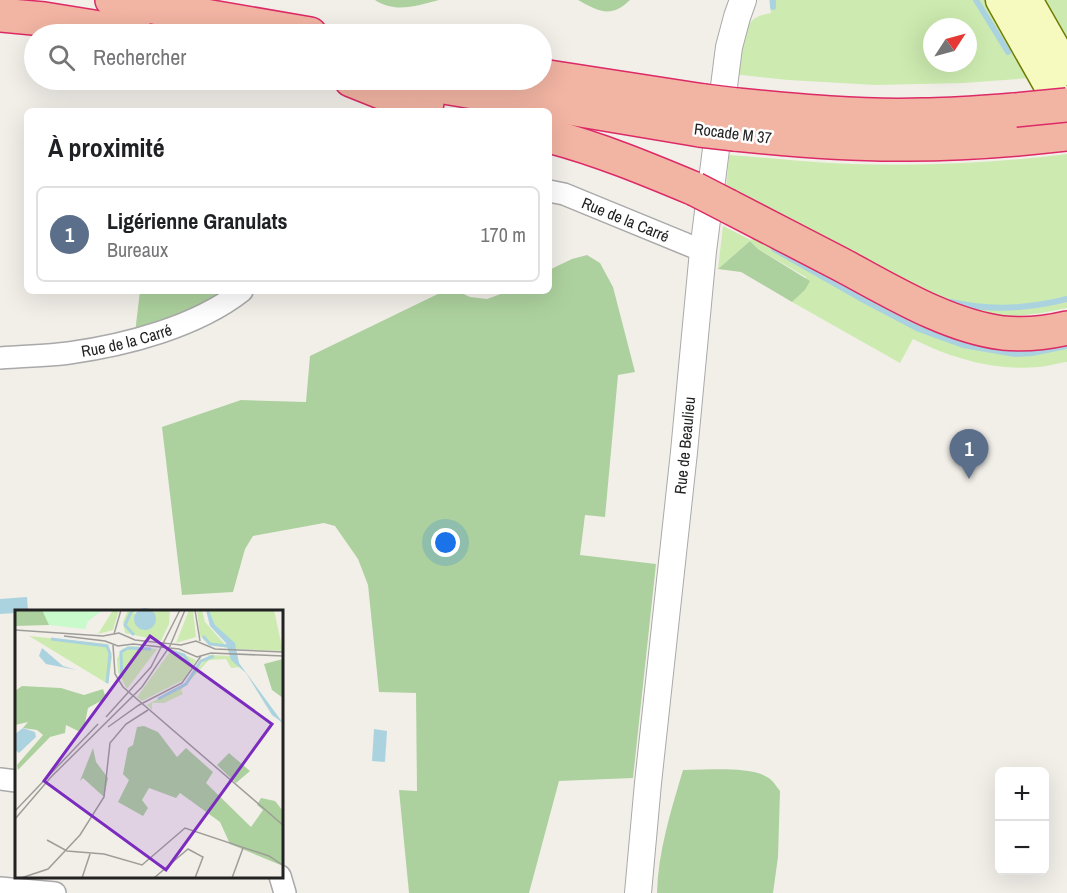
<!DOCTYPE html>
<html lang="fr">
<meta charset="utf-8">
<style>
body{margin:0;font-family:"Archivo Narrow",sans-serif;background:#f2f2f2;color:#202124}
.controls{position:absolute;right:18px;bottom:18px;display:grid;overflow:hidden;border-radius:9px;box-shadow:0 6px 24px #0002}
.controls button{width:54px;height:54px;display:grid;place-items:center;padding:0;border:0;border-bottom:2px solid #e0e0e0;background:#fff;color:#202124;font:30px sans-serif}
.compass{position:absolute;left:923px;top:18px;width:54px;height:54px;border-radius:50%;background:#fff;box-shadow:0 6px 24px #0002;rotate:54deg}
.you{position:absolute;left:446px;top:543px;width:21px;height:21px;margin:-15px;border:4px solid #fff;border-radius:50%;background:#1a73e8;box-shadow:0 0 0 9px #1a73e833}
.badge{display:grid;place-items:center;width:39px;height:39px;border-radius:50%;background:#ea580c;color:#fff;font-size:20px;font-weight:700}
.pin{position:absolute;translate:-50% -50px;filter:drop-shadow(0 2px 3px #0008)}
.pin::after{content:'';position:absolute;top:32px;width:21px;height:18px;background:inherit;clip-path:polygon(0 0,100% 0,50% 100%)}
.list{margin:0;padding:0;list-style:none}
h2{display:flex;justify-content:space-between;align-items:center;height:78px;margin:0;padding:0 24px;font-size:26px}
h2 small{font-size:20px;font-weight:400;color:#757577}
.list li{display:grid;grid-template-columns:39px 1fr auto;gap:18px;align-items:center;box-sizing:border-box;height:96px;margin:0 12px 12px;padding:0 12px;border:2px solid #e0e0e0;border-radius:9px}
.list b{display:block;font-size:22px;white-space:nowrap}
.list p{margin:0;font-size:20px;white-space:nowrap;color:#757577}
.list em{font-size:20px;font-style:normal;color:#757577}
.icon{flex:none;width:33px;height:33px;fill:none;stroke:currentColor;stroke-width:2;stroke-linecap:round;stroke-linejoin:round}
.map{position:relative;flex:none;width:1067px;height:893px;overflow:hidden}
.search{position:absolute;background:#fff;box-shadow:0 6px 24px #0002;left:24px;top:24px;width:528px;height:66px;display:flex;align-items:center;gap:15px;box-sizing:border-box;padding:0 21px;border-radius:33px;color:#757577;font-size:22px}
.panel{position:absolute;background:#fff;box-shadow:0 6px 24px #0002;left:24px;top:108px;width:528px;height:186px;border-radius:9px}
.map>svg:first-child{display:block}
.grass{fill:#cdebb0;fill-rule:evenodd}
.forest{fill:#add19e}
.water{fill:#aad3df}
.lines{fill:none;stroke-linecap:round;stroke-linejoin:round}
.stream{stroke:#aad3df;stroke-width:6}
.minor-casing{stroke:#a9a9a9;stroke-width:24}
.tertiary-casing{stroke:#a9a9a9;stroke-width:28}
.secondary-casing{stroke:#707d05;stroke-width:33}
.trunk-casing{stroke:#dc2a67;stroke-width:36}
.minor{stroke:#fff;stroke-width:21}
.tertiary{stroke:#fff;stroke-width:26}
.secondary{stroke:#f7fabf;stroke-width:30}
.trunk{stroke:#f2b4a3;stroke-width:33}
.trunk-bridge-casing{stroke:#dc2a67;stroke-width:36;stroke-linecap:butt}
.trunk-bridge{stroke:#f2b4a3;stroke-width:33}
.labels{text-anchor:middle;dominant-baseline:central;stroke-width:5;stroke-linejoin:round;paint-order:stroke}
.street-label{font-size:16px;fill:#222;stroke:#fff}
.inset-river{fill:none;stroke:#aad3df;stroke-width:3}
.inset-road{fill:none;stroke:#9f9d99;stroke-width:1.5}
.view{fill:#7b2cbf;fill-opacity:0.15;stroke:#7b2cbf;stroke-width:3}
.inset-edge{fill:none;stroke:#222;stroke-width:3}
</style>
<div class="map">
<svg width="1067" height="893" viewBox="0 0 1067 893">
<rect width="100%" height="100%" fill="#f2efe9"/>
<g class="grass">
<path d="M769 0H985L1031 78 964 83 876 85 788 80 733 74 748 26C753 17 761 15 771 13ZM932 27H968V63H932Z"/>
<polygon points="1040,0 1067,0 1067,48"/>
<path d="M1067 154V308L1042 313 1015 316 967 314 726 189 729 155C762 157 796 161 829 163 909 167 988 164 1067 154Z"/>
<path d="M723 226 751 240 755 235 916 320 1067 341V362C1058 363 1049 366 1039 367 996 371 952 359 913 339L900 363 792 302 805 290 806 277 758 249 750 241 718 269Z"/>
</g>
<g class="forest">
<path d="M375 0H439C418 5 396 14 375 0Z"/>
<path d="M578 0H630C611 19 598 11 578 0Z"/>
<polygon points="750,241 758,249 810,281 805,290 792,302 741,272 718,269"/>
<polygon points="587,255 600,263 613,287 635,372 618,375 605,517 585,515 580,555 656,564 633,778 559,781 529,893 409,893 399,790 417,791 416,693 379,692 368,585 358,559 335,526 324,523 253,536 245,549 233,592 182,595 162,427 241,400 306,402 310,356 444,291 457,291 470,297 487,299 509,291 549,291 549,270 572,259"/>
<polygon points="140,291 238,291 134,341"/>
<path d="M683 770C703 770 751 766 767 777 773 780 776 786 780 791L778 857 773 893H657C658 851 671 811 683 770Z"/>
</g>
<g class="water">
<polygon points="27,597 28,611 16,611 16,613 0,614 0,599"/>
<polygon points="374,729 387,731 385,762 372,761"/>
</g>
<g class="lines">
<g class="stream">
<polyline points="773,0 773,7"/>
<polyline points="976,0 1008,52"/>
<polyline points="774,249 860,298 919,329 963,345 1015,354 1032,353 1067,346"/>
<path d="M951 302C990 311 1028 309 1067 299"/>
</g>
<defs>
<g id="minor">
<path id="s1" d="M549 191 564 194 703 251"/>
<path id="s2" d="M0 358C23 356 47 356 69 353 126 345 196 327 242 291"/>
<polyline points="0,779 16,781"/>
<polyline points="280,876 285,893"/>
<polyline points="0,888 55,893"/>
</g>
<g id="tertiary">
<path id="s3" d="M638 893 648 783 684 452 703 251 729 47 737 17 743 0"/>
</g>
<g id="secondary">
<polyline points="1001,0 1067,117"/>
<polyline points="1027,0 1067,70"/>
</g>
<g id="trunk">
<polyline points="112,0 310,34"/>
<polyline points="0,15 44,19 137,34"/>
<polyline points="542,76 704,101"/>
<polyline points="351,80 386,94 427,103"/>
<polyline points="402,80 700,130"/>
<path d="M737 105C799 111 861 117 923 115 953 115 984 112 1015 110"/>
<path d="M735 134C792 140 850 145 908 144 961 144 1014 140 1067 134"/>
<path d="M549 136C599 149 647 169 695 189"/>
<path d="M728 206C766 226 804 245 842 265 891 291 947 326 1003 333 1025 335 1046 333 1067 328"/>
</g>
</defs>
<use href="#minor" class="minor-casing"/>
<use href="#tertiary" class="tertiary-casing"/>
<use href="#secondary" class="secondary-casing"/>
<use href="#trunk" class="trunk-casing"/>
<use href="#minor" class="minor"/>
<use href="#tertiary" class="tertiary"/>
<use href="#secondary" class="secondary"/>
<use href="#trunk" class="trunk"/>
<defs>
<g id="trunk-bridge">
<polyline points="704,101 737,105"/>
<polyline points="1015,110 1067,105"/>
<polyline points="700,130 735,134"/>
<polyline points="695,189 728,206"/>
</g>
</defs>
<use href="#trunk-bridge" class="trunk-bridge-casing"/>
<use href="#trunk-bridge" class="trunk-bridge"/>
</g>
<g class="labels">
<g class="street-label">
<text transform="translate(733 133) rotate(7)">Rocade M 37</text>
<text stroke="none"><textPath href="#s1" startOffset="82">Rue de la Carré</textPath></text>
<text stroke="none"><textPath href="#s2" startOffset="128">Rue de la Carré</textPath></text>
<text stroke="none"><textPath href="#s3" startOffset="450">Rue de Beaulieu</textPath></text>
</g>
</g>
<g transform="translate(15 610)">
<rect width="268" height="268" fill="#f2efe9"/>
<path d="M98 0H104L98 20 83 24ZM113 0H121L119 4 155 0 154 14 146 31 110 23 108 12ZM174 0H178L181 27 161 33ZM182 0H187L190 12 213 38 193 34 185 26ZM194 0H259L268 41 222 39 200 15ZM14 26 92 34 97 47 93 74ZM117 36 142 39 112 79 103 62 102 49 107 39ZM157 39 181 50 168 70 127 91 122 87ZM194 45 215 46 225 57 216 58 211 49 194 50 166 80 168 84 149 93H137V100L132 95 171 73Z" fill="#cdebb0"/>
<path d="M0 0H34V15L0 16ZM268 49H269L268 88 257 80 249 54ZM7 76 46 78 69 85 88 79 91 88 73 98 69 118 63 121 51 115 50 123 35 127 3 160 2 155 28 125 22 120 8 118 13 112 0 115V81ZM129 116 143 122 162 147 171 138 198 162 191 173 236 217 248 200 242 195 246 188 260 191 268 201V256L215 234 205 212 165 183 161 188 134 178 127 190 133 198 128 206 103 192 114 170 108 164 113 138 118 135 122 117ZM78 138 81 152 93 168 89 187 68 168 65 171ZM214 143 235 161 221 173 202 155Z" fill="#add19e"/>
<path d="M27 0H88L73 11 70 19 34 15Z" fill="#c8facc"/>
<path d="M119 9a11 11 0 1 1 22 0a11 11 0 1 1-22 0ZM191 0H194L200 15 220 33 224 53 268 113 257 105 231 63 216 50 211 33 195 16ZM27 38 48 56 62 60 31 54 24 46ZM8 118 20 122 21 127 4 143 0 140V124Z" fill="#aad3df"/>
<path class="inset-river" d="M117 0 110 15 119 25M188 26 195 34 213 36M36 29 92 36 95 44 92 73M159 42 169 45 176 56M107 67 106 42 113 38 136 39M143 89 171 74 186 51 199 46"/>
<path class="inset-road" d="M180 0 185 31M0 20 88 26 104 23 120 30 166 35 181 31 200 39 269 42M99 24 106 0M49 26 90 31 103 36 118 34 164 39 182 47 196 43 268 46M98 35 100 64 108 77 269 216M91 107 136 57 165 0M93 117 124 95 167 73 186 46M0 201 83 114M0 209 36 167 127 77 155 36 170 0M32 230 52 241 89 244 127 255 170 218 254 246 269 256M6 268 33 259 65 225 89 187 95 133 111 114 133 100M67 268 75 244M139 268 173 239 188 247 180 268M217 268 228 238"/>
<path class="view" d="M135 26 257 114 151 260 29 171Z"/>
<rect width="268" height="268" class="inset-edge"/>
</g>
</svg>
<div class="controls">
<button>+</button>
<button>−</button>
</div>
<svg class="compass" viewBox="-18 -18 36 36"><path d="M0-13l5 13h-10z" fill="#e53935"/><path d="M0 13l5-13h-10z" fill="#757577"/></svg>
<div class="you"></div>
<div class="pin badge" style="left:969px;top:479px;background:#5c6f8a">1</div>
<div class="search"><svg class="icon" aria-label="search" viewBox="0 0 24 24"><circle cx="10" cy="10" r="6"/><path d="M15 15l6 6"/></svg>Rechercher</div>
<section class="panel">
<h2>À proximité<small></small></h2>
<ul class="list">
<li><span class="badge" style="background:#5c6f8a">1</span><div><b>Ligérienne Granulats</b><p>Bureaux</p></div><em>170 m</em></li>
</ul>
</section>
</div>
